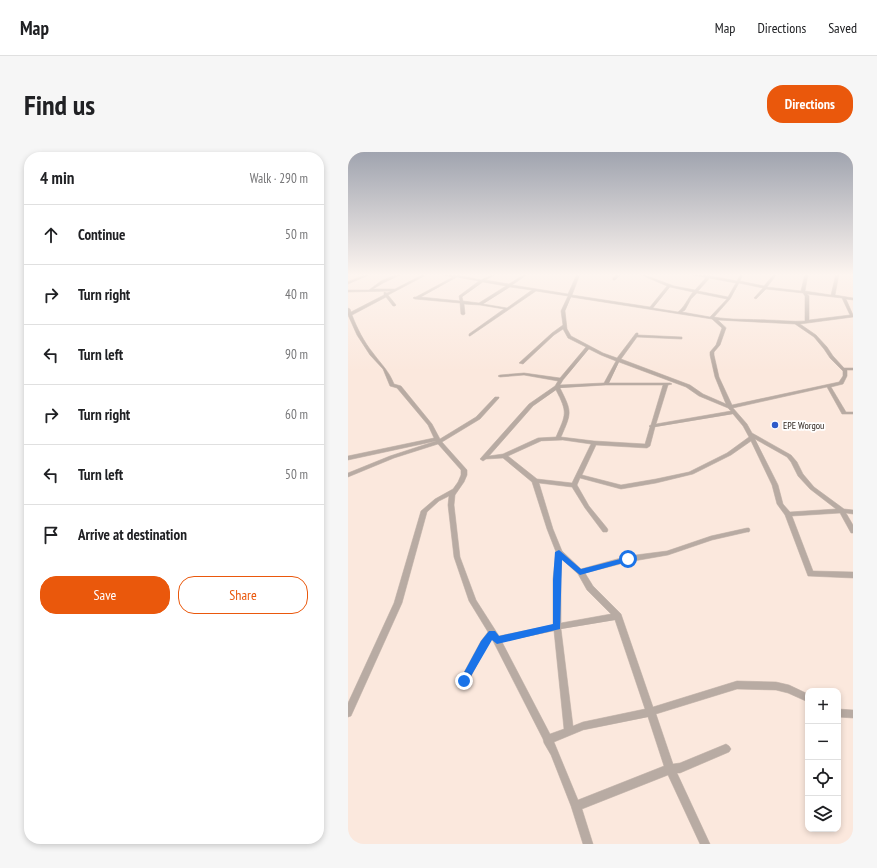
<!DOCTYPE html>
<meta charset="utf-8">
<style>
body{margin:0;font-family:"PT Sans Narrow",sans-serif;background:#f6f6f6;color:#202124}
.controls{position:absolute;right:12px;bottom:12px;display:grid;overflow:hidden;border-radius:8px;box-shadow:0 2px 6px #0003}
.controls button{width:36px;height:36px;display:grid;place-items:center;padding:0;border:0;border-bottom:1px solid #e0e0e0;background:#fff;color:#202124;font:20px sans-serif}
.stop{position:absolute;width:12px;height:12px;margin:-9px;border:3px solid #1a73e8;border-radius:50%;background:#fff}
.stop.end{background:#1a73e8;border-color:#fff;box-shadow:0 1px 4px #0008}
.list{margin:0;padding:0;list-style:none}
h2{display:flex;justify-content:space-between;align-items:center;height:52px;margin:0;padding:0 16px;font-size:17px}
h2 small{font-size:13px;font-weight:400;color:#757577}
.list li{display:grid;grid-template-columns:26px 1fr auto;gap:12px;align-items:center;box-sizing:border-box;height:60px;padding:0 16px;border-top:1px solid #e0e0e0}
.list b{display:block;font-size:15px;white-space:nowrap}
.list em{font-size:13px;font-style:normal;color:#757577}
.actions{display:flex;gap:8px;padding:12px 16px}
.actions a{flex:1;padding:9px 0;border:1px solid #ea580c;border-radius:16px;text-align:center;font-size:14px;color:#ea580c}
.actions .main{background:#ea580c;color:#fff}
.icon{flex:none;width:22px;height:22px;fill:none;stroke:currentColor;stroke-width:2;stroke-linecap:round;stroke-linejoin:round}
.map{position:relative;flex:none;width:505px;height:692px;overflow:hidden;border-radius:16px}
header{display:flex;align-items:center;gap:24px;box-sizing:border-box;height:56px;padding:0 20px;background:#fff;border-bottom:1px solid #e0e0e0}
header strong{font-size:19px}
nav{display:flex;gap:22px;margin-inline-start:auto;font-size:14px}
.intro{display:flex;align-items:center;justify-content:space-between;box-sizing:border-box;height:96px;padding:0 24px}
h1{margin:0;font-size:28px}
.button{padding:10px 18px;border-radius:16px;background:#ea580c;color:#fff;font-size:14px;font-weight:700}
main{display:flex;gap:24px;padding:0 24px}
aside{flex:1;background:#fff;border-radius:16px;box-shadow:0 2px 6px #0003}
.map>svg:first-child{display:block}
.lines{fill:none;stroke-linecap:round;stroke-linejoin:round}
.minor-casing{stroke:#d5c4ba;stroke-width:1}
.minor{fill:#b8aba3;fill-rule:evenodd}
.route{fill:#1a73e8}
.poi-dot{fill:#2e5bca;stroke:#fff;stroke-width:1.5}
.labels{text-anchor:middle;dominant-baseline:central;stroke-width:3.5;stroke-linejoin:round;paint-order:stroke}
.poi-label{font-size:10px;fill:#2a1f18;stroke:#fff;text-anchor:start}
</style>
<header>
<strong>Map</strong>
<nav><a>Map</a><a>Directions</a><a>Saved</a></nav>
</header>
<div class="intro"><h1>Find us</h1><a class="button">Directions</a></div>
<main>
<aside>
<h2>4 min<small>Walk · 290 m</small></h2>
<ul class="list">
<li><svg class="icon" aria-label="ahead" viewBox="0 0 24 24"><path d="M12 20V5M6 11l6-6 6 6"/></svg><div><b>Continue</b></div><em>50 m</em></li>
<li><svg class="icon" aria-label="right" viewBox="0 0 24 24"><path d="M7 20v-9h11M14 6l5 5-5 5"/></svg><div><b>Turn right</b></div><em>40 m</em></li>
<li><svg class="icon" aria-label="left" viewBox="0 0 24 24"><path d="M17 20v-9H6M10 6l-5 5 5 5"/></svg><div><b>Turn left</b></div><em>90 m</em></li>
<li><svg class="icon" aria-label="right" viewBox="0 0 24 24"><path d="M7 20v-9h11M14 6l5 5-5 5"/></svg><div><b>Turn right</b></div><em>60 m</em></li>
<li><svg class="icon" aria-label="left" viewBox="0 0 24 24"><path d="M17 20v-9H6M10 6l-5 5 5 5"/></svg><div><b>Turn left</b></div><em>50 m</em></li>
<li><svg class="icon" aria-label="arrive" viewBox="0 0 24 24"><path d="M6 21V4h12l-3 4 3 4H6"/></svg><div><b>Arrive at destination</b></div></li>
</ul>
<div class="actions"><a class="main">Save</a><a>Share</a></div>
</aside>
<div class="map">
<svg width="505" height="692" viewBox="0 0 505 692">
<rect width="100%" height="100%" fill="#fbe8dd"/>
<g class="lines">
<defs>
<g id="minor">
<polygon points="19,122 23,122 0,132 0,130"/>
<path d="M50 122H54L35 131 25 137H47L76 122H80L40 143 48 153 47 154H45L38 145 4 163C9 176 16 190 25 201 33 212 41 219 46 232L53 234 84 272 92 287 128 265 147 245H151V246L132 267 94 290 119 318V323L116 330 107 343 106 353 112 405 128 448 151 484 205 473V427L208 400 199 377 184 330 155 306 138 307 135 309 132 307 181 252 207 234 210 229 176 223 152 225 150 224 152 223 176 221 212 226 238 195 220 186 215 177 206 183 175 212 171 211 204 181 215 173 213 159 220 144 188 139 122 184H121V182L156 157 132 153 116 152 117 162 115 163 113 162 112 151 67 147 65 146 66 145H68L105 125 95 123V122L109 123 133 128 146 122H149L137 128 161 132 177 122H180L164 133 220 142 229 122H232L224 143 302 155 319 134 291 122H294L326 134 347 138 357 127V125L342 123 341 122 357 123 389 129 393 122H395L392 129 416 134 426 122H429L419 135 453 139 457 122H460L457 139 483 143 488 122H491L487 143 505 146V148L498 147 505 163V165L452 172 468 183 479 195 485 204 496 216H505V218H499V224L495 232 483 235 498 260H505V262H494L479 235 385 256 399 272 404 281 443 303 449 310 455 322 466 335 496 357 505 358V362L498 361 505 373V381H503L492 361 444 364 465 419 505 420V426L460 424 437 363 429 352 424 333 403 289 383 303 345 322 308 331 273 337 232 326 229 333 241 354 259 376 260 378 259 380H255L237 356 224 335 191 331 205 377 214 399 233 417 280 404 319 399 363 384 399 376H401L402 378 401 380H399L364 388 320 403 280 410 237 421 245 434 273 462 305 555 389 529 428 530 441 533 460 542V550L440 541 428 538 389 537 308 562 325 612 332 611 378 592 381 594 383 597 381 600 332 621H329L362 692H352L320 623 234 657 245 692H235L223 654 203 603 196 591 195 587 144 487 139 493 119 532 116 533 113 532 112 529 113 526 133 489 140 480 121 449 106 405 100 353 101 344 91 349 79 360 54 451 3 564 0 565V551L46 451 73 359 87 347 105 337 110 330 113 323V318L90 292 46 306 0 325V321L42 304 88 289 0 308V304L86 286 80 273 49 236 42 234 35 217 22 203 9 183 0 163V156L2 157 3 160 36 143V140L39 141 43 139 0 140V138H21L33 129ZM109 125 131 129 111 144 112 149 73 145ZM361 126 388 131 380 145 350 139 360 128ZM135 130 158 134 131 151 115 149 114 145ZM391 131 415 136 406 146 408 147 418 137 455 141 457 144V169C444 170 432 168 419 168 401 167 383 168 366 165L382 147ZM162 135 184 138 159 156 135 152ZM322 135 345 140C340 146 336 156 330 160L305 156ZM349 141 379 147 362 165 334 160 337 158 343 147ZM459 142 494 146 502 163 461 168V144ZM223 145 364 167 374 176 368 193 362 200V203L367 225 378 252 355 242 342 233 273 207 289 185 333 187H334V185L290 183V181H288L269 206 255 201 223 184 219 177 217 159ZM370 168 447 172 466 185 476 197 482 206 495 219V224L491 230 384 253 371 225 366 203V200L372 193 378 176ZM241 197 253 203 268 209 256 231 212 233 215 228ZM271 210 338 235 351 244 380 256 383 259 308 272 320 233 324 232 322 231H261ZM258 233H315L303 273 301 274 302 275 297 292 246 289 213 285C224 260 224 260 212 236ZM208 238C220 261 218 262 208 285L190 286 155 302 141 304 185 254ZM385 262 395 274 401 285 379 301 341 320 308 327 273 333 234 323 248 293 299 296 302 294 307 275ZM407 287 439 305 443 310 450 324 462 337 488 357 442 360 435 352 430 333ZM215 288 243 292 224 331 189 327 160 304 193 289ZM214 407 230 422 239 438 263 462 213 471V427ZM267 468 297 557 235 570 225 574 213 477ZM206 479 216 577 202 582 154 490ZM300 565 316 614 230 648 206 590 235 578Z"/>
<polygon points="269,122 273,122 267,128 265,128 265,126"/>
<polygon points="490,557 505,558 505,566 490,565"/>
</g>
</defs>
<use href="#minor" class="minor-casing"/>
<use href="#minor" class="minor"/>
</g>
<linearGradient id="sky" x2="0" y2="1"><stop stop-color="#a0a4af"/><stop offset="0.56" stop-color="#fdf5f0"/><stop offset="1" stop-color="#fdf5f0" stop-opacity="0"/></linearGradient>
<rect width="505" height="219" fill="url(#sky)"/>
<polygon class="route" points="211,398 233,417 280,405 283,407 282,409 232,423 214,408 212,477 149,492 144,488 119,531 113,531 111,529 113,526 133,489 141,479 147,479 151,484 205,472 205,428 207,400"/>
<circle class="poi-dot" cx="427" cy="273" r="4"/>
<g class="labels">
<g class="poi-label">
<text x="435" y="273">EPE Worgou</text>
</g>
</g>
</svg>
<div class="controls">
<button>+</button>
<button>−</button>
<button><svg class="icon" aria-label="locate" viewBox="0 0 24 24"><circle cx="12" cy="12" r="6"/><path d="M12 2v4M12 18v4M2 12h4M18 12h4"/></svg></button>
<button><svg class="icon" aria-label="layers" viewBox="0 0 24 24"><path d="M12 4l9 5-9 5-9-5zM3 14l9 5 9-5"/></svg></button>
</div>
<div class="stop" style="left:280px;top:407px"></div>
<div class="stop end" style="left:116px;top:529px"></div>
</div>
</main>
